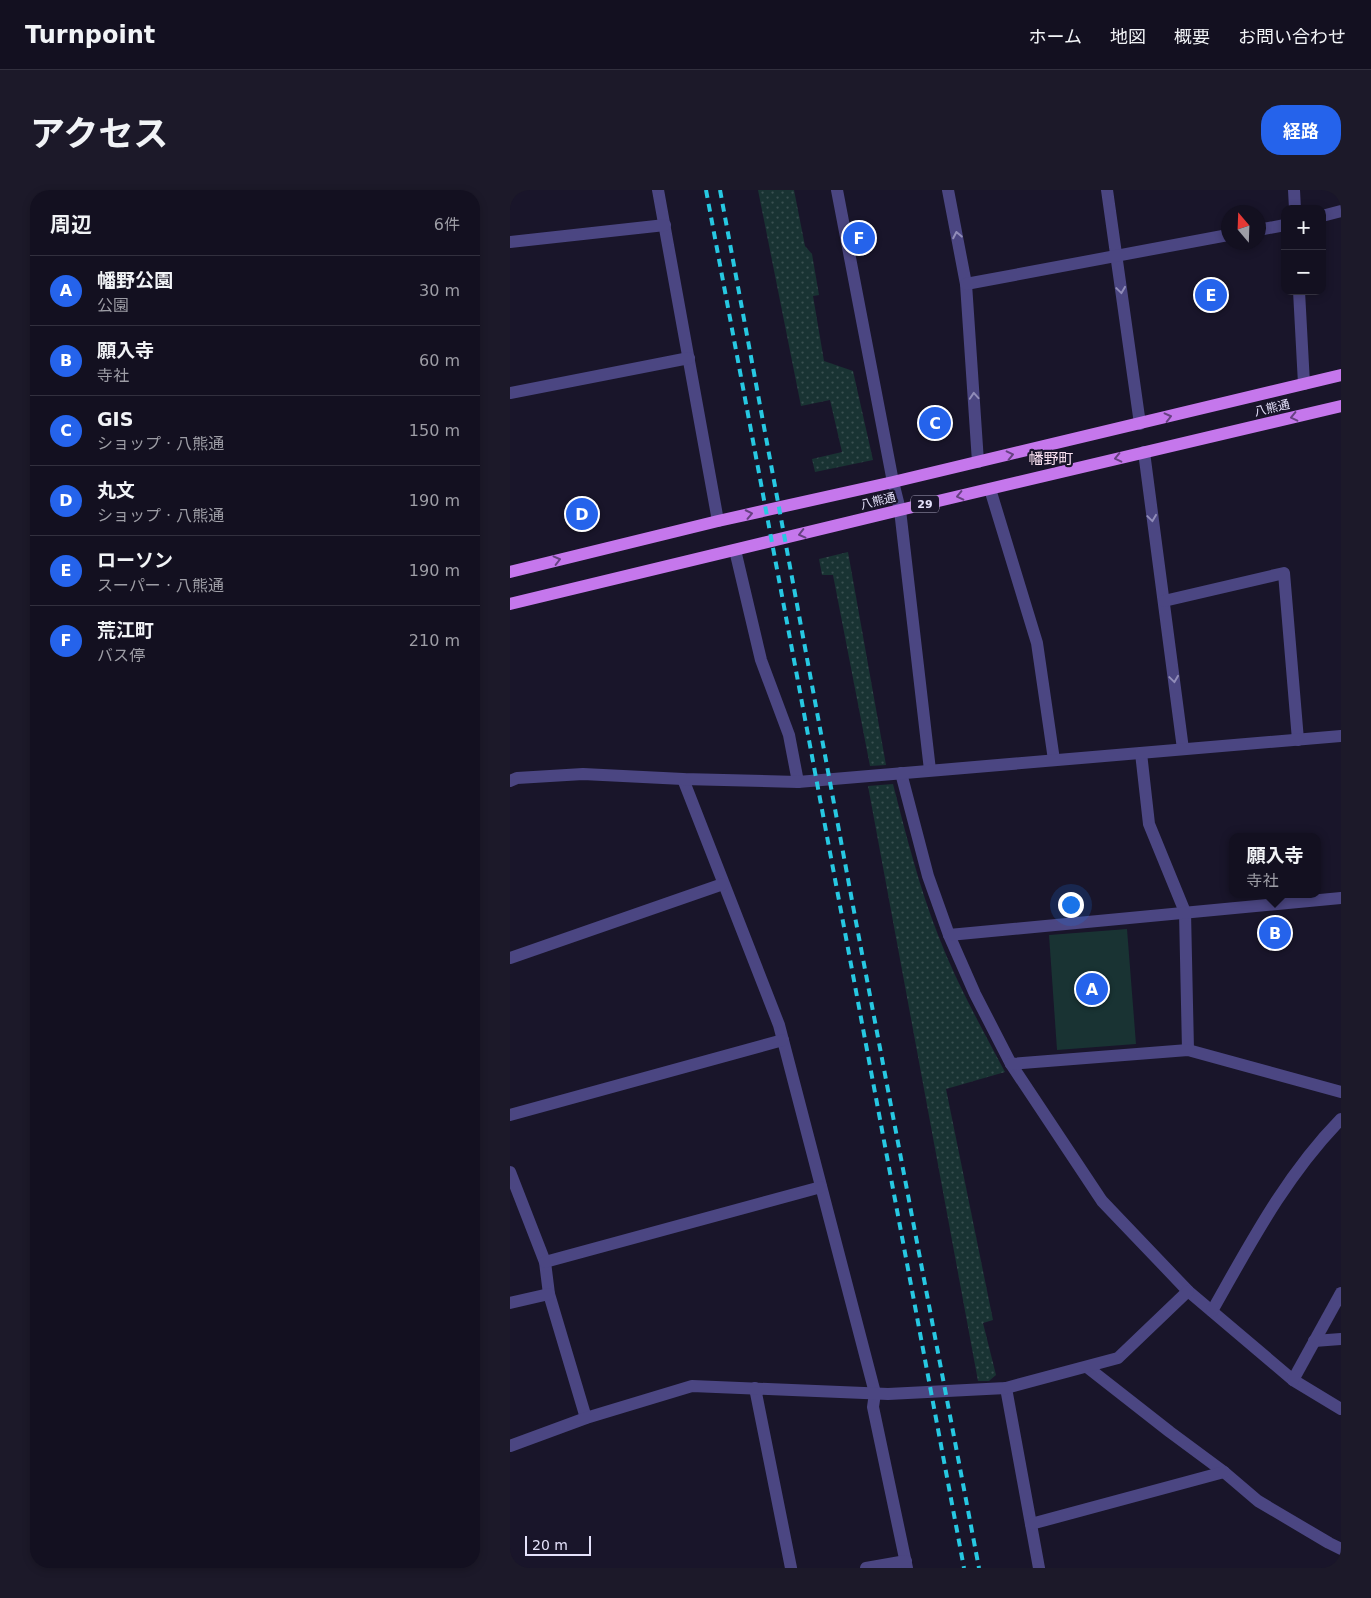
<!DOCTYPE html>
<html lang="ja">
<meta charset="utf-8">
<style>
body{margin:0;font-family:"DejaVu Sans","Noto Sans JP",sans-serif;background:#1c1929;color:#f1f3f6}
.controls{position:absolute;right:15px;top:15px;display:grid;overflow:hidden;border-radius:10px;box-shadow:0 2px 8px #0003}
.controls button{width:45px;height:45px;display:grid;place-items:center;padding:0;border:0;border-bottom:1px solid #32303e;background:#131020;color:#f1f3f6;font:25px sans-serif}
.compass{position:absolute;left:711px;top:15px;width:45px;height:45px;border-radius:50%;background:#131020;box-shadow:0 2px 8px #0003;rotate:341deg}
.scale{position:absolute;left:15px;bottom:12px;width:66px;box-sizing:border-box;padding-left:5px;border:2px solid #e5e2fb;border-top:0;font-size:14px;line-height:18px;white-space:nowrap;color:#e5e2fb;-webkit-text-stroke:4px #19152a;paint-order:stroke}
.you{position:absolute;left:560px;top:714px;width:18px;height:18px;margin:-12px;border:4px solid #fff;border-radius:50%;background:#1a73e8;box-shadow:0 0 0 8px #1a73e833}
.badge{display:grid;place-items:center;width:32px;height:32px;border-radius:50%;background:#2563eb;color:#fff;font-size:16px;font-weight:700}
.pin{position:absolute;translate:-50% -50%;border:2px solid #fff;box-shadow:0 1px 5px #0006}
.popup{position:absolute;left:719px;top:643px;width:92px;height:65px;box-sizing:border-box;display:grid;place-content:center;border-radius:10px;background:#131020;filter:drop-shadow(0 1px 4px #0005);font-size:16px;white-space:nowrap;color:#9d9da5}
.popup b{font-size:19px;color:#f1f3f6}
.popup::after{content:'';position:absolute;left:50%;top:100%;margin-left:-10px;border:10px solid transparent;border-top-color:#131020}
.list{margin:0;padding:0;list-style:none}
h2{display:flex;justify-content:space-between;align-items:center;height:65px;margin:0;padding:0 20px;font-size:21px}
h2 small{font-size:16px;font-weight:400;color:#9d9da5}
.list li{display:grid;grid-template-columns:32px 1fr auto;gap:15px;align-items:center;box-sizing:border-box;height:70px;padding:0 20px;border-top:1px solid #32303e}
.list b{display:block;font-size:19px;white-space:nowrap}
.list p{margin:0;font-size:16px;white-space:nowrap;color:#9d9da5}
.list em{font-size:16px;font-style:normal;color:#9d9da5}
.map{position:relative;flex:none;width:831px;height:1378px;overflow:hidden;border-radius:20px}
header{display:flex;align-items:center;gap:30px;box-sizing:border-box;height:70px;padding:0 25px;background:#131020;border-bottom:1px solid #32303e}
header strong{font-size:24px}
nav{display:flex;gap:28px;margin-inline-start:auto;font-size:18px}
.intro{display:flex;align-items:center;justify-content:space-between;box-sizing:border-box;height:120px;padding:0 30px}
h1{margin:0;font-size:35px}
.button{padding:12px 22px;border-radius:20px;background:#2563eb;color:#fff;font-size:18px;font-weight:700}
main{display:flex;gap:30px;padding:0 30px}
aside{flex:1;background:#131020;border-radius:20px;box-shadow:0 2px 8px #0003}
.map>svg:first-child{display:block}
.grass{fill:url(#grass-dots)}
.green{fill:#193333}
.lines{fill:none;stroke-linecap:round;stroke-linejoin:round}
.minor{stroke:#4b4682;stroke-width:12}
.major{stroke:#c577ec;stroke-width:12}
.rail{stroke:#27c8e2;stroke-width:4;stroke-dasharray:8 6;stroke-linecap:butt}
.oneway{stroke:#908cb8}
.oneway2{stroke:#664181}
.labels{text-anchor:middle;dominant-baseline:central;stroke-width:4.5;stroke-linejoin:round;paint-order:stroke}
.shield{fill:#19152a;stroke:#a8a4bc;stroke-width:1}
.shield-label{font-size:11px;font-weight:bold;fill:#e5e2fb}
.street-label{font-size:12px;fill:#e5e2fb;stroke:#19152a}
.quarter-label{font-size:15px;fill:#fbe3f2;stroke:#19152a}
</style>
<header>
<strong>Turnpoint</strong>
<nav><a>ホーム</a><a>地図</a><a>概要</a><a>お問い合わせ</a></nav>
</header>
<div class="intro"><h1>アクセス</h1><a class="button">経路</a></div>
<main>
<aside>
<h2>周辺<small>6件</small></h2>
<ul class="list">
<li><span class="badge">A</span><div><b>幡野公園</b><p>公園</p></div><em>30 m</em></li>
<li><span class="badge">B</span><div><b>願入寺</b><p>寺社</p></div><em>60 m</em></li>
<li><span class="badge">C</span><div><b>GIS</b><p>ショップ · 八熊通</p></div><em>150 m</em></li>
<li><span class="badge">D</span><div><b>丸文</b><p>ショップ · 八熊通</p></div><em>190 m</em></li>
<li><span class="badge">E</span><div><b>ローソン</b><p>スーパー · 八熊通</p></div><em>190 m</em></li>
<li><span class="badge">F</span><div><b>荒江町</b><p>バス停</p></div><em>210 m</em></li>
</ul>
</aside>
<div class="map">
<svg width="831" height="1378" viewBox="0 0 831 1378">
<defs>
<pattern id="grass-dots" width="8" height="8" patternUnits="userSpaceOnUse" patternTransform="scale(1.25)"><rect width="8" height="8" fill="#193333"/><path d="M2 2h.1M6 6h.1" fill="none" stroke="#3a5051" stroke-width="1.8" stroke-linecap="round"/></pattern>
</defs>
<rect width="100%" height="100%" fill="#19152a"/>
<g class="grass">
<polygon points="248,0 284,0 295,56 302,64 309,105 303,106 314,171 343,181 363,270 305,282 302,269 332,262 320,210 291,216"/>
<polygon points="338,362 376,575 360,576 323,385 312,385 309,369"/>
<path d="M383 594C396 645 409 696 428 745 446 792 471 837 495 882L436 899 483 1130 473 1133 486 1185 479 1191H468L358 596Z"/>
</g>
<polygon class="green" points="617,739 626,854 547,860 539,745"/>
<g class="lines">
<g class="minor">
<polyline points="148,0 208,331"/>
<polyline points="327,0 383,292 390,320 420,580"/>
<polyline points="438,0 456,94 468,272"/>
<polyline points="597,0 630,234"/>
<polyline points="784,0 785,19"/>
<polyline points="812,26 831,21"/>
<polyline points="748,40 775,35"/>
<polyline points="0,52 155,35"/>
<polyline points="456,94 718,45"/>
<polyline points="789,101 794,194"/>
<polyline points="0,203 179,168"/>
<polyline points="634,262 673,559"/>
<polyline points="480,299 527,453 544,570"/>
<polyline points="225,360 251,470 279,545 288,592"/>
<polyline points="654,411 774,383 788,550"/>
<polyline points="631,563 639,634 675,722 678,860"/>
<polyline points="391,583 418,686 439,745 465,804 501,874 592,1011 678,1101 783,1190 831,1219"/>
<polyline points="173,589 269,835 365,1203 363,1217 397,1378"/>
<polyline points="0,591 7,588 73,584 173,589 288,592 831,546"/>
<polyline points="439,745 831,708"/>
<polyline points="0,768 213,694"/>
<polyline points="501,874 678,860 831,902"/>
<polyline points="0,925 273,850"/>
<polyline points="0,982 35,1072 39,1104 76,1228"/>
<polyline points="35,1072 311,997"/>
<polyline points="0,1113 39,1104"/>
<path d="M702 1121C740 1054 776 985 831 929"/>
<polyline points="804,1151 831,1149"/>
<polyline points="577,1177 660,1242 714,1282 748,1311 819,1353 831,1359"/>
<polyline points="783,1190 831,1103"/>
<polyline points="245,1198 281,1378"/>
<polyline points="496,1198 529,1378"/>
<polyline points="0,1256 76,1228 182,1196 378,1204 496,1198 608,1168 678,1101"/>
<polyline points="521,1334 714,1282"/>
<polyline points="356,1378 396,1371"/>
</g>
<g class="major">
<polyline points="0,382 208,331 383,292 831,185"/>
<polyline points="0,414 390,320 831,216"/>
</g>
<g class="rail">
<polyline points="196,0 454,1378"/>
<polyline points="210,0 346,732 469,1378"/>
</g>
</g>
<defs><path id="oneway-chevron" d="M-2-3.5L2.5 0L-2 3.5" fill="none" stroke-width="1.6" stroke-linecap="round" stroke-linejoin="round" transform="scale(1.25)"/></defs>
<g class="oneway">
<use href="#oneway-chevron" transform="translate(447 45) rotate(-101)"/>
<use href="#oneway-chevron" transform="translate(611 100) rotate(82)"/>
<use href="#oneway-chevron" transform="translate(464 206) rotate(-94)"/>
<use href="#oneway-chevron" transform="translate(642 328) rotate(82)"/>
<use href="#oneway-chevron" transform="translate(664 489) rotate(82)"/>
</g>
<g class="oneway2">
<use href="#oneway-chevron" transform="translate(658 227) rotate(-14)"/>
<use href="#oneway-chevron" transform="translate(784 227) rotate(167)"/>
<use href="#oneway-chevron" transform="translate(500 265) rotate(-13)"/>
<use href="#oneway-chevron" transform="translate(608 268) rotate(167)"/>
<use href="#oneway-chevron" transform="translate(450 306) rotate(167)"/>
<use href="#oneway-chevron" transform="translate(239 324) rotate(-12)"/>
<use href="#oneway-chevron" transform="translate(292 344) rotate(166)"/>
<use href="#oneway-chevron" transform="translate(47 370) rotate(-14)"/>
</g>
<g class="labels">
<rect class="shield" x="401" y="305.5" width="28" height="17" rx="4"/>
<g class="shield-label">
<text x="415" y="314">29</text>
</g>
<g class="street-label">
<text transform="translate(762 218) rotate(-13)">八熊通</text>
<text transform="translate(368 311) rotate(-14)">八熊通</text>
</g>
<g class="quarter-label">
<text x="541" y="269">幡野町</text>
</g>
</g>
</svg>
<div class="controls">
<button>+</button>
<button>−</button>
</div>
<svg class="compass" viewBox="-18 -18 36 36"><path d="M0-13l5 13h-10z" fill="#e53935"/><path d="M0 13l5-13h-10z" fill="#9d9da5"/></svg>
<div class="scale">20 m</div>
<div class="you"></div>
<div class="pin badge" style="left:582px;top:799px">A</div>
<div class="pin badge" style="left:765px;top:743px">B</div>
<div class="popup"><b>願入寺</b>寺社</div>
<div class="pin badge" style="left:425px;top:233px">C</div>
<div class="pin badge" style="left:72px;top:324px">D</div>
<div class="pin badge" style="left:701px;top:105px">E</div>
<div class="pin badge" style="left:349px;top:48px">F</div>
</div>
</main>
